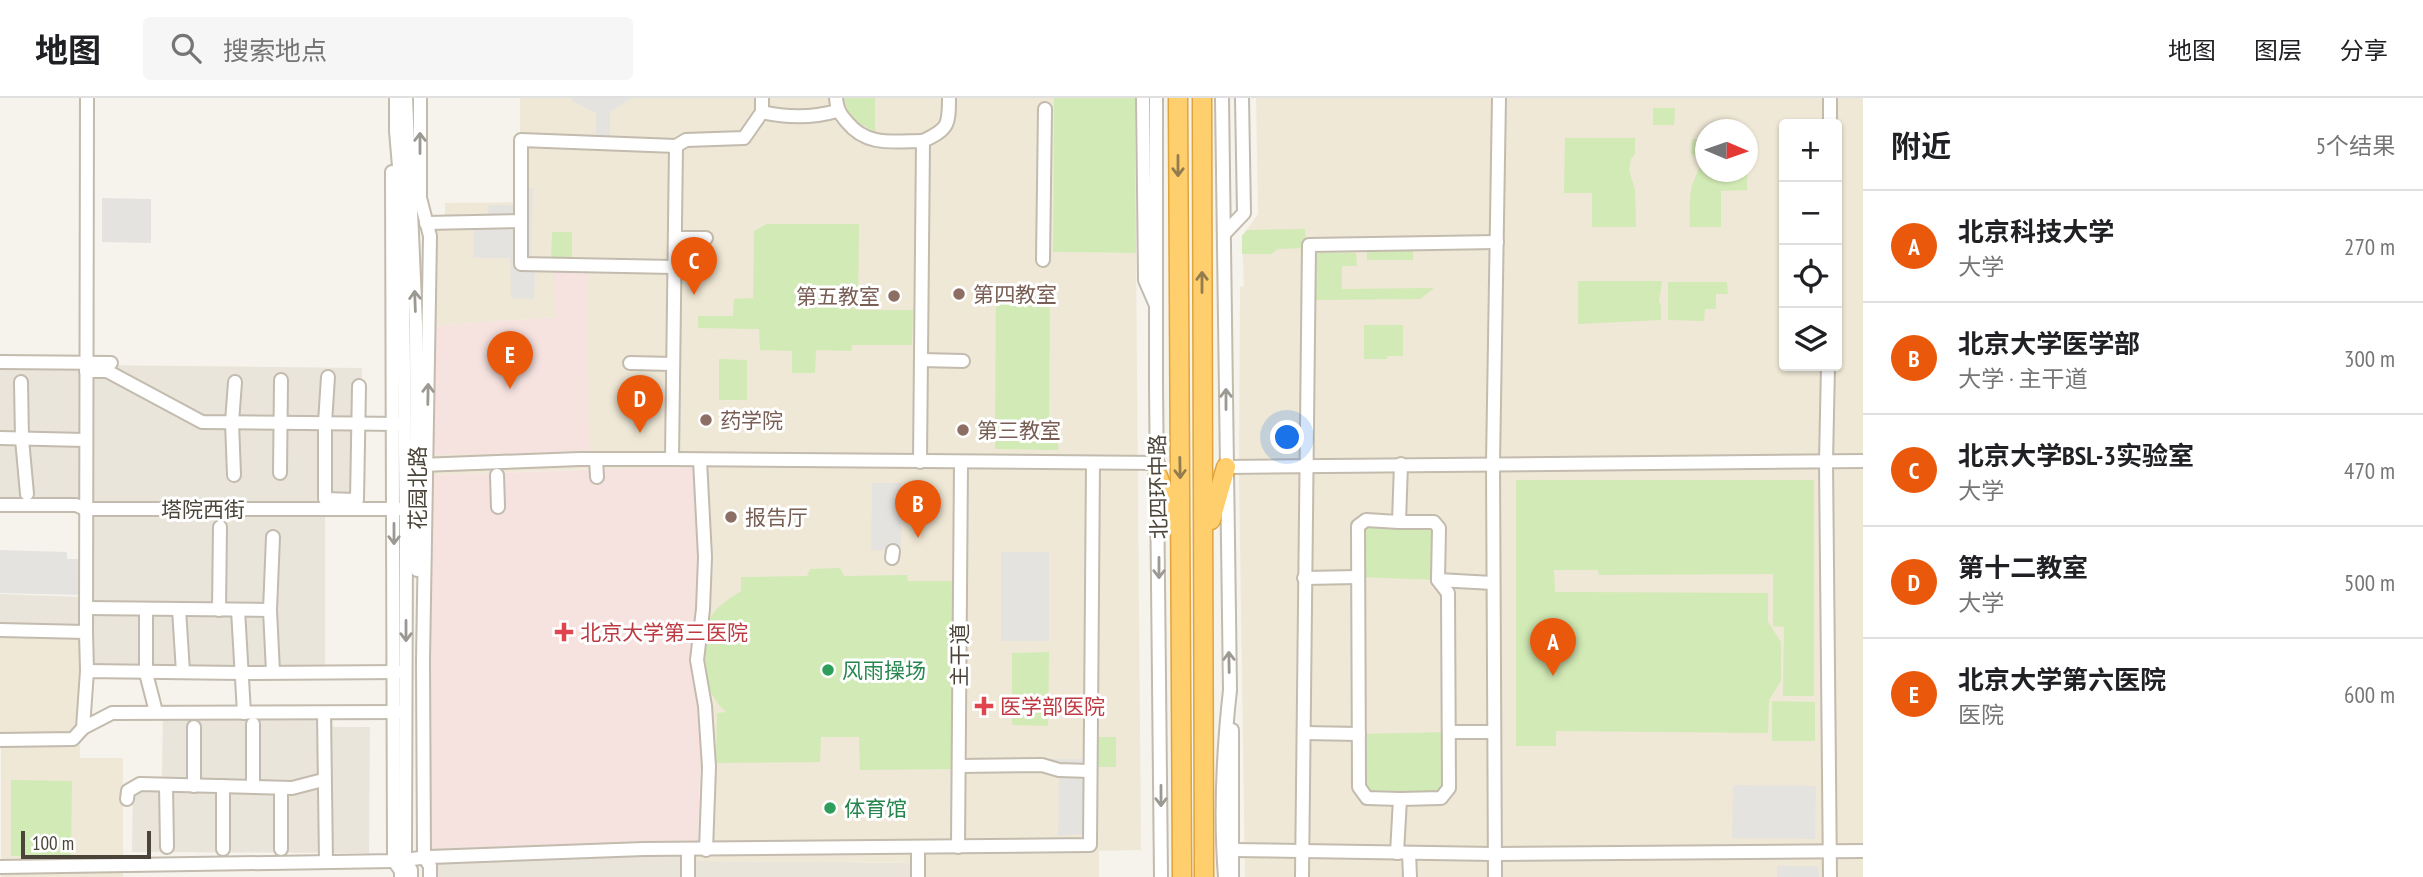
<!DOCTYPE html>
<html lang="zh">
<meta charset="utf-8">
<style>
body{margin:0;font-family:"PT Sans Narrow","Noto Sans SC",sans-serif;background:#f6f6f6;color:#202124}
.controls{position:absolute;right:21px;top:21px;display:grid;overflow:hidden;border-radius:7px;box-shadow:0 2px 5px #0004}
.controls button{width:63px;height:63px;display:grid;place-items:center;padding:0;border:0;border-bottom:2px solid #e0e0e0;background:#fff;color:#202124;font:35px sans-serif}
.compass{position:absolute;left:1695px;top:21px;width:63px;height:63px;border-radius:50%;background:#fff;box-shadow:0 2px 5px #0004;rotate:92deg}
.scale{position:absolute;left:21px;bottom:18px;width:130px;box-sizing:border-box;padding-left:7px;border:4px solid #4b4439;border-top:0;font-size:19px;line-height:24px;white-space:nowrap;color:#4b4439;-webkit-text-stroke:5px #fff;paint-order:stroke}
.you{position:absolute;left:1288px;top:340px;width:24px;height:24px;margin:-18px;border:5px solid #fff;border-radius:50%;background:#1a73e8;box-shadow:0 0 0 10px #1a73e833}
.badge{display:grid;place-items:center;width:46px;height:46px;border-radius:50%;background:#ea580c;color:#fff;font-size:23px;font-weight:700}
.pin{position:absolute;translate:-50% -58px;filter:drop-shadow(0 2px 4px #0008)}
.pin::after{content:'';position:absolute;top:37px;width:24px;height:21px;background:inherit;clip-path:polygon(0 0,100% 0,50% 100%)}
.list{margin:0;padding:0;list-style:none}
h2{display:flex;justify-content:space-between;align-items:center;height:91px;margin:0;padding:0 28px;font-size:30px}
h2 small{font-size:23px;font-weight:400;color:#757577}
.list li{display:grid;grid-template-columns:46px 1fr auto;gap:21px;align-items:center;box-sizing:border-box;height:112px;padding:0 28px;border-top:2px solid #e0e0e0}
.list b{display:block;font-size:26px;white-space:nowrap}
.list p{margin:0;font-size:23px;white-space:nowrap;color:#757577}
.list em{font-size:23px;font-style:normal;color:#757577}
.icon{flex:none;width:38px;height:38px;fill:none;stroke:currentColor;stroke-width:2;stroke-linecap:round;stroke-linejoin:round}
.map{position:relative;flex:none;width:1863px;height:779px;overflow:hidden}
header{display:flex;align-items:center;gap:42px;box-sizing:border-box;height:98px;padding:0 35px;background:#fff;border-bottom:2px solid #e0e0e0}
header strong{font-size:33px}
nav{display:flex;gap:38px;margin-inline-start:auto;font-size:24px}
.search{width:490px;height:63px;background:#f6f6f6;display:flex;align-items:center;gap:18px;box-sizing:border-box;padding:0 24px;border-radius:7px;color:#757577;font-size:26px}
main{display:flex}
aside{flex:1;background:#fff}
.map>svg:first-child{display:block}
.residential{fill:#eae5da}
.education{fill:#efe8d6;fill-rule:evenodd}
.medical{fill:#f6e3e0}
.green{fill:#d2eab5}
.parking{fill:#e5e3e0}
.lines{fill:none;stroke-linecap:round;stroke-linejoin:round}
.minor-casing{stroke:#c2bbae;stroke-width:16}
.highway-casing{stroke:#e0a43c;stroke-width:21}
.minor{stroke:#fff;stroke-width:12}
.highway{stroke:#ffcf6e;stroke-width:18}
.oneway{stroke:#9c9892}
.oneway2{stroke:#937c4e}
.education-dot{fill:#8d6e63;stroke:#fff;stroke-width:2.5}
.health-dot{fill:#e0444e;stroke:#fff;stroke-width:2.5}
.leisure-dot{fill:#2e9e5b;stroke:#fff;stroke-width:2.5}
.labels{text-anchor:middle;dominant-baseline:central;stroke-width:6;stroke-linejoin:round;paint-order:stroke}
.education-label{font-size:21px;fill:#785e54;stroke:#fff;text-anchor:start}
.street-label{font-size:21px;fill:#4b4439;stroke:#fff}
.health-label{font-size:21px;fill:#be3a42;stroke:#fff;text-anchor:start}
.leisure-label{font-size:21px;fill:#27864d;stroke:#fff;text-anchor:start}
</style>
<header>
<strong>地图</strong>
<div class="search"><svg class="icon" aria-label="search" viewBox="0 0 24 24"><circle cx="10" cy="10" r="6"/><path d="M15 15l6 6"/></svg>搜索地点</div>
<nav><a>地图</a><a>图层</a><a>分享</a></nav>
</header>
<main>
<div class="map">
<svg width="1863" height="779" viewBox="0 0 1863 779">
<rect width="100%" height="100%" fill="#f6f3ec"/>
<g class="residential">
<polygon points="0,266 362,270 361,406 0,403"/>
<polygon points="91,417 325,417 325,571 90,570"/>
<polygon points="0,496 80,499 80,529 0,526"/>
<polygon points="163,610 332,611 333,629 370,629 369,755 132,754 133,681 162,680"/>
<polygon points="591,745 698,745 697,763 925,765 925,779 433,779 427,750"/>
</g>
<g class="education">
<polygon points="520,0 1054,0 1053,154 1136,155 1141,752 1099,753 1099,779 925,779 924,765 697,763 701,673 596,371 433,377 432,357 589,353 555,219 432,228 431,119 445,118 445,105 520,104"/>
<path d="M1256 0H1863V779H1245L1239 378 1240 189 1244 188 1242 138 1258 116ZM1784 26H1837V268H1784ZM1706 32H1748V74H1706Z"/>
<polygon points="0,536 81,538 80,636 0,635"/>
<polygon points="1,647 80,647 80,660 123,660 123,779 1,779"/>
</g>
<g class="medical">
<polygon points="554,171 587,171 589,354 432,357 432,228 555,219"/>
<polygon points="698,368 697,503 702,608 698,745 427,750 433,377"/>
</g>
<g class="green">
<path d="M844 0H875V33C858 27 848 18 844 0Z"/>
<polygon points="1054,0 1135,0 1136,155 1053,154"/>
<polygon points="1653,10 1675,10 1674,27 1653,27"/>
<polygon points="1565,40 1635,40 1635,56 1631,61 1629,72 1635,92 1636,129 1592,129 1592,95 1564,95"/>
<path d="M1692 41H1705L1706 74H1747V92L1721 93V129H1690C1690 117 1689 104 1691 92 1693 81 1699 74 1700 64L1691 55Z"/>
<polygon points="767,126 859,126 858,212 913,212 912,247 852,247 851,253 816,252 815,275 792,275 792,253 760,252 759,231 698,230 698,218 733,218 734,201 753,200 754,133"/>
<polygon points="1305,131 1306,150 1278,151 1271,156 1242,156 1242,138 1247,132"/>
<polygon points="552,134 572,134 572,164 551,163"/>
<rect x="1367" y="151" width="46" height="11"/>
<polygon points="1311,155 1356,155 1357,168 1342,168 1342,191 1434,190 1420,201 1312,202"/>
<polygon points="1578,183 1662,183 1659,204 1661,207 1661,222 1578,226"/>
<polygon points="1668,184 1727,184 1728,196 1716,196 1716,211 1705,211 1704,223 1668,222"/>
<polygon points="999,193 1050,193 1049,326 1059,327 1058,352 995,351 996,198"/>
<polygon points="1364,227 1403,227 1403,258 1387,258 1387,261 1364,261"/>
<polygon points="719,261 747,262 747,302 719,302"/>
<polygon points="1516,382 1814,382 1814,598 1783,598 1784,529 1773,528 1773,476 1599,477 1598,472 1554,472 1555,494 1768,495 1768,524 1781,544 1781,583 1769,602 1768,635 1556,633 1556,648 1516,648"/>
<polygon points="1434,424 1438,482 1358,479 1358,428"/>
<path d="M840 470 844 478 907 477 908 483H954L953 671 860 672 859 639H821L820 664 716 665 717 615 726 614C700 591 692 542 715 513 722 505 732 499 741 493V479L807 478 810 471Z"/>
<polygon points="1049,554 1048,628 1012,627 1012,555"/>
<polygon points="1772,603 1815,604 1815,643 1772,643"/>
<polygon points="1449,634 1449,690 1441,700 1367,700 1359,636"/>
<polygon points="1096,639 1116,639 1116,669 1095,669"/>
<polygon points="11,682 72,683 71,759 11,758"/>
</g>
<g class="parking">
<polygon points="572,0 632,0 610,14 610,42 596,42 596,15 572,3"/>
<polygon points="527,90 533,90 531,160 535,173 534,201 511,200 510,160 473,160 474,127 488,126 488,107 526,107"/>
<polygon points="102,100 151,101 151,145 102,144"/>
<polygon points="872,385 902,385 901,453 871,452"/>
<polygon points="0,452 67,454 67,461 83,461 82,497 0,495"/>
<rect x="1001" y="454" width="48" height="89"/>
<polygon points="1051,661 1084,661 1083,736 1058,738 1059,675 1051,674"/>
<polygon points="1733,687 1816,688 1815,741 1732,740"/>
<polygon points="1777,768 1818,768 1819,779 1777,779"/>
</g>
<g class="lines">
<defs>
<g id="minor">
<polyline points="396,0 396,33 402,104 406,435 405,762 411,772 411,779"/>
<polyline points="406,0 416,226 417,472"/>
<polyline points="420,0 420,100 430,138 423,562 424,759 430,768 430,779"/>
<path d="M836 0C837 11 840 16 847 24 867 49 894 43 923 43L920 364"/>
<polyline points="1143,0 1145,182 1155,205"/>
<polyline points="1156,0 1156,287 1161,779"/>
<path d="M1222 0 1230 592C1223 655 1220 716 1225 779"/>
<path d="M762 14C788 20 812 20 837 13"/>
<polyline points="1830,26 1830,0"/>
<path d="M923 43C948 31 949 28 949 0"/>
<polyline points="392,74 394,763 401,773 401,779"/>
<polyline points="521,123 521,166 674,169"/>
<polyline points="426,125 521,123 521,42 676,48"/>
<polyline points="1224,136 1244,115 1242,0"/>
<polyline points="675,140 706,140"/>
<polyline points="1043,162 1045,11"/>
<polyline points="921,262 963,263"/>
<polyline points="0,264 111,265"/>
<polyline points="630,265 673,266"/>
<polyline points="1828,268 1826,363 1830,779"/>
<polyline points="86,273 107,273 202,324 401,326"/>
<polyline points="328,279 325,325 325,401 357,402 359,288"/>
<polyline points="21,284 22,341 27,396"/>
<polyline points="0,340 85,342"/>
<polyline points="596,361 597,379"/>
<polyline points="672,361 676,48 686,42 744,40 762,14 762,0"/>
<polyline points="700,362 705,459 703,511 697,562 705,608 709,669 706,752"/>
<polyline points="420,367 580,361 672,361 1158,365"/>
<polyline points="1226,369 1863,363"/>
<polyline points="280,375 281,282"/>
<polyline points="234,377 232,324 235,284"/>
<polyline points="497,377 498,409"/>
<polyline points="0,407 76,407 85,411 401,411"/>
<polyline points="1399,424 1366,422 1358,428 1359,689 1367,700 1400,701"/>
<polyline points="892,460 893,453"/>
<polyline points="1304,480 1358,479"/>
<polyline points="1438,482 1493,485"/>
<polyline points="86,510 270,512 273,574"/>
<polyline points="146,511 146,575 156,614"/>
<polyline points="179,511 183,574"/>
<polyline points="219,512 220,429"/>
<polyline points="238,512 244,615"/>
<polyline points="270,512 273,439"/>
<polyline points="0,532 86,534 87,573"/>
<polyline points="86,534 87,0"/>
<polyline points="324,615 326,764"/>
<polyline points="83,630 112,615 401,614"/>
<polyline points="1449,634 1494,634"/>
<polyline points="1304,635 1359,636"/>
<polyline points="0,642 73,641 83,630 87,573 240,575 402,574"/>
<polyline points="959,668 1042,667 1059,672 1090,673"/>
<polyline points="166,687 167,749"/>
<polyline points="194,688 194,629"/>
<polyline points="253,689 253,626"/>
<polyline points="127,701 128,693 140,686 292,690 323,682"/>
<polyline points="918,749 918,779"/>
<polyline points="958,749 961,364"/>
<polyline points="223,751 223,688"/>
<polyline points="281,751 281,690"/>
<polyline points="1233,752 1494,756 1863,753"/>
<polyline points="1397,755 1400,701 1441,700 1449,690 1448,495 1438,482 1439,430 1434,424 1399,424 1401,366"/>
<polyline points="1409,755 1410,779"/>
<polyline points="0,769 394,763 430,759 644,751 1090,747 1093,365"/>
<polyline points="688,779 688,751"/>
<polyline points="1232,779 1232,632"/>
<polyline points="1302,779 1309,147 1497,144"/>
<polyline points="1495,779 1493,365 1499,0"/>
</g>
<g id="highway">
<polyline points="1178,0 1182,779"/>
<polyline points="1202,0 1204,779"/>
<polyline points="1158,378 1176,428"/>
<polyline points="1211,422 1226,369"/>
</g>
</defs>
<use href="#minor" class="minor-casing"/>
<use href="#highway" class="highway-casing"/>
<use href="#minor" class="minor"/>
<use href="#highway" class="highway"/>
</g>
<defs><path id="oneway-shaft" d="M-6 0H5M1.5-3L5.5 0L1.5 3" fill="none" stroke-width="1.6" stroke-linecap="round" stroke-linejoin="round" transform="scale(1.75)"/></defs>
<g class="oneway">
<use href="#oneway-shaft" transform="translate(420 45) rotate(-90)"/>
<use href="#oneway-shaft" transform="translate(415 203) rotate(-92)"/>
<use href="#oneway-shaft" transform="translate(428 296) rotate(-89)"/>
<use href="#oneway-shaft" transform="translate(1226 301) rotate(-90)"/>
<use href="#oneway-shaft" transform="translate(394 436) rotate(90)"/>
<use href="#oneway-shaft" transform="translate(1159 470) rotate(90)"/>
<use href="#oneway-shaft" transform="translate(406 533) rotate(90)"/>
<use href="#oneway-shaft" transform="translate(1229 564) rotate(-91)"/>
<use href="#oneway-shaft" transform="translate(1161 698) rotate(90)"/>
</g>
<g class="oneway2">
<use href="#oneway-shaft" transform="translate(1178 68) rotate(90)"/>
<use href="#oneway-shaft" transform="translate(1202 184) rotate(-90)"/>
<use href="#oneway-shaft" transform="translate(1180 370) rotate(89)"/>
</g>
<g class="education-dot">
<circle cx="959" cy="196" r="7"/>
<circle cx="894" cy="198" r="7"/>
<circle cx="706" cy="322" r="7"/>
<circle cx="963" cy="332" r="7"/>
<circle cx="731" cy="419" r="7"/>
</g>
<g class="health-dot">
<path d="M560.5 523.5h7v7h7v7h-7v7h-7v-7h-7v-7h7z"/>
<path d="M980.5 597.5h7v7h7v7h-7v7h-7v-7h-7v-7h7z"/>
</g>
<g class="leisure-dot">
<circle cx="828" cy="572" r="7"/>
<circle cx="830" cy="710" r="7"/>
</g>
<g class="labels">
<g class="education-label">
<text x="973" y="196">第四教室</text>
<text x="880" y="198" text-anchor="end">第五教室</text>
<text x="720" y="322">药学院</text>
<text x="977" y="332">第三教室</text>
<text x="745" y="419">报告厅</text>
</g>
<g class="street-label">
<text transform="translate(1158 389) rotate(-91)">北四环中路</text>
<text transform="translate(417 390) rotate(-90)">花园北路</text>
<text x="203" y="411">塔院西街</text>
<text transform="translate(959 557) rotate(-90)">主干道</text>
</g>
<g class="health-label">
<text x="580" y="534">北京大学第三医院</text>
<text x="1000" y="608">医学部医院</text>
</g>
<g class="leisure-label">
<text x="842" y="572">风雨操场</text>
<text x="844" y="710">体育馆</text>
</g>
</g>
</svg>
<div class="controls">
<button>+</button>
<button>−</button>
<button><svg class="icon" aria-label="locate" viewBox="0 0 24 24"><circle cx="12" cy="12" r="6"/><path d="M12 2v4M12 18v4M2 12h4M18 12h4"/></svg></button>
<button><svg class="icon" aria-label="layers" viewBox="0 0 24 24"><path d="M12 4l9 5-9 5-9-5zM3 14l9 5 9-5"/></svg></button>
</div>
<svg class="compass" viewBox="-18 -18 36 36"><path d="M0-13l5 13h-10z" fill="#e53935"/><path d="M0 13l5-13h-10z" fill="#757577"/></svg>
<div class="scale">100 m</div>
<div class="you"></div>
<div class="pin badge" style="left:1553px;top:578px">A</div>
<div class="pin badge" style="left:918px;top:440px">B</div>
<div class="pin badge" style="left:694px;top:197px">C</div>
<div class="pin badge" style="left:640px;top:335px">D</div>
<div class="pin badge" style="left:510px;top:291px">E</div>
</div>
<aside>
<h2>附近<small>5个结果</small></h2>
<ul class="list">
<li><span class="badge">A</span><div><b>北京科技大学</b><p>大学</p></div><em>270 m</em></li>
<li><span class="badge">B</span><div><b>北京大学医学部</b><p>大学 · 主干道</p></div><em>300 m</em></li>
<li><span class="badge">C</span><div><b>北京大学BSL-3实验室</b><p>大学</p></div><em>470 m</em></li>
<li><span class="badge">D</span><div><b>第十二教室</b><p>大学</p></div><em>500 m</em></li>
<li><span class="badge">E</span><div><b>北京大学第六医院</b><p>医院</p></div><em>600 m</em></li>
</ul>
</aside>
</main>
